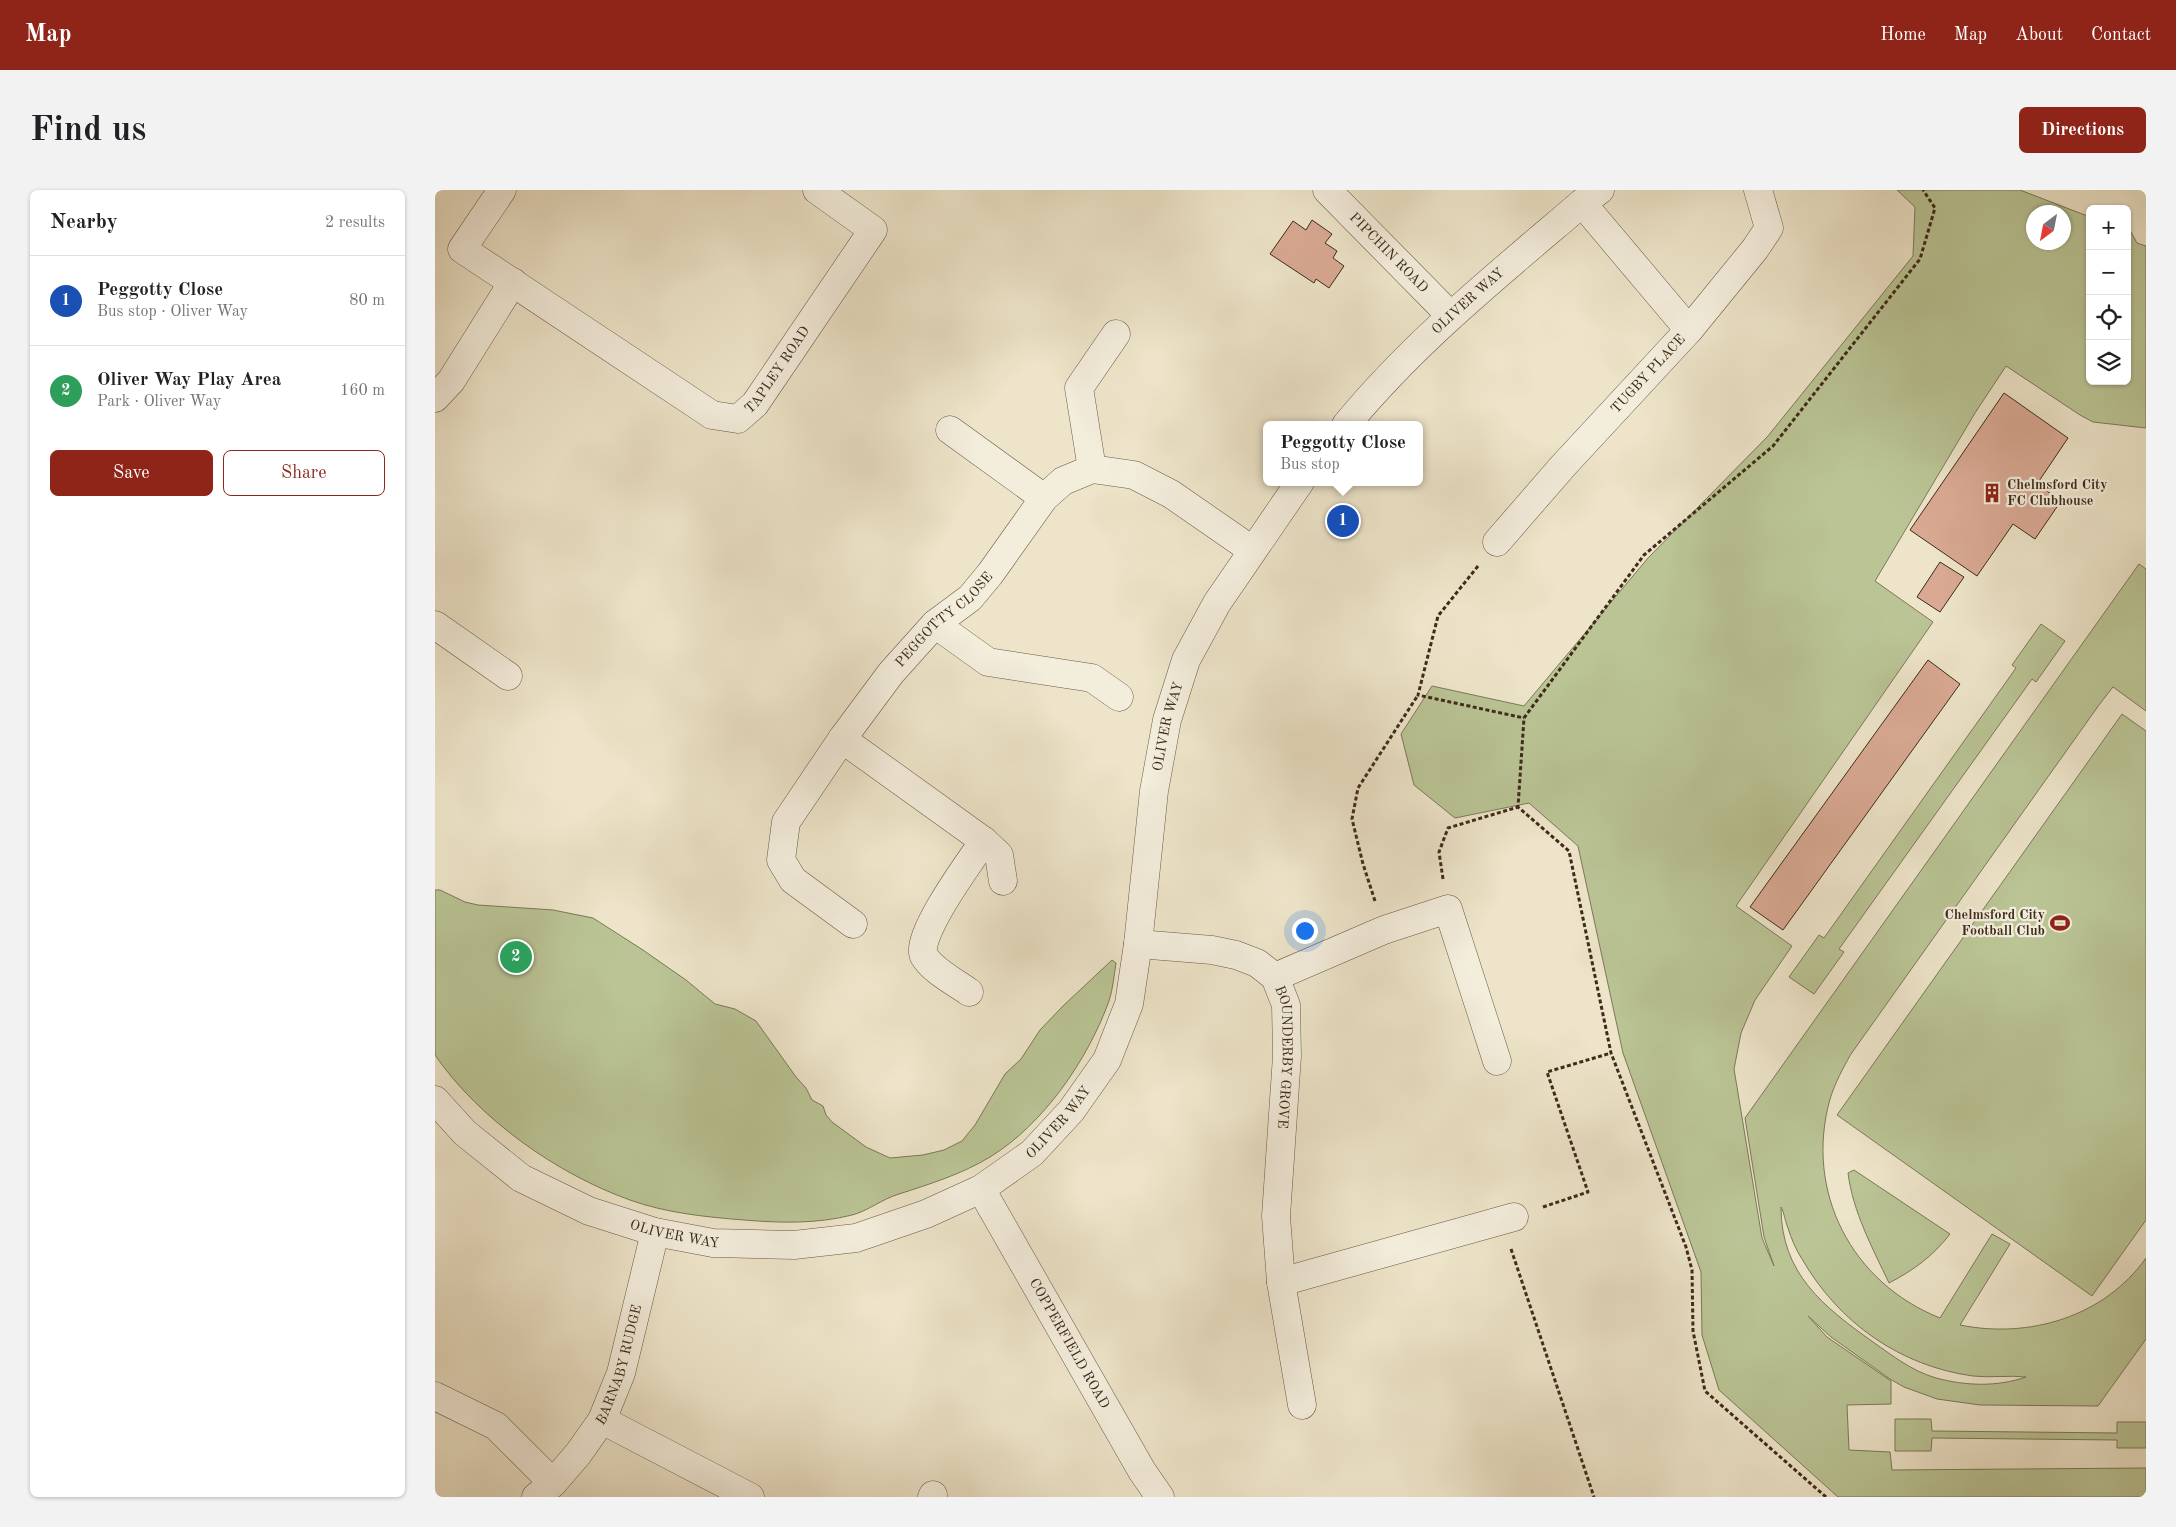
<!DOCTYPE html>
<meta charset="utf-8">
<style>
body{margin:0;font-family:"Old Standard TT",serif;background:#f2f2f2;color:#202124}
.controls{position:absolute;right:15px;top:15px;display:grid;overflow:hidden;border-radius:8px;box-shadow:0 1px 4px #0004}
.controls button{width:45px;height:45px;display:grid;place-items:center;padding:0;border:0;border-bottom:1px solid #e0e0e0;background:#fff;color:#202124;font:25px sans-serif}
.compass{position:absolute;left:1591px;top:15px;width:45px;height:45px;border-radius:50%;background:#fff;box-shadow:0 1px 4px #0004;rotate:212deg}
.you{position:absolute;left:869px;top:740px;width:18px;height:18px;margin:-12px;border:4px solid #fff;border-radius:50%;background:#1a73e8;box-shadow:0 0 0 8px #1a73e833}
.badge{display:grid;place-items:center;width:32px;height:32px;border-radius:50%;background:#8f2418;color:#fff;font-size:16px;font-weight:700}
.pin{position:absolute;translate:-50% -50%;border:2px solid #fff;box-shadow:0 1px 5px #0006}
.popup{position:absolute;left:828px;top:231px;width:160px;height:65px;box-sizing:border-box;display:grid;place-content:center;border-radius:8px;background:#fff;filter:drop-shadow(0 1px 4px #0005);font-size:16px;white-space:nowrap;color:#757577}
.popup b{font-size:19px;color:#202124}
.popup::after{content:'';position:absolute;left:50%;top:100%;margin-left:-10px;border:10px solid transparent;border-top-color:#fff}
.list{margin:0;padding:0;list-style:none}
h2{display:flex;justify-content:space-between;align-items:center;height:65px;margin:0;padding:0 20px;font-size:21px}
h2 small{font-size:16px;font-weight:400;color:#757577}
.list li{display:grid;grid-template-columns:32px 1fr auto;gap:15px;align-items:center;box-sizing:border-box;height:90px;padding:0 20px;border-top:1px solid #e0e0e0}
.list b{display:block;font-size:19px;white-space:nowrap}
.list p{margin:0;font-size:16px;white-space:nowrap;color:#757577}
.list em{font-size:16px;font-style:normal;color:#757577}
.actions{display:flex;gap:10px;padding:15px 20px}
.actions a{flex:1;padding:11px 0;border:1px solid #8f2418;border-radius:8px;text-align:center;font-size:18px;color:#8f2418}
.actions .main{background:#8f2418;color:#fff}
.icon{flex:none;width:28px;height:28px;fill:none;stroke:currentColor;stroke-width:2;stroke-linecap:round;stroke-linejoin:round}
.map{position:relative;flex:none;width:1711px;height:1307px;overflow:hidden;border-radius:8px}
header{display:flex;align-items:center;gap:30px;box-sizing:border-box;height:70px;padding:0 25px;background:#8f2418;color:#fff}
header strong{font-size:24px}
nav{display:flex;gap:28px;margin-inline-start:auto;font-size:18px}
.intro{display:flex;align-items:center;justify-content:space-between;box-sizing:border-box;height:120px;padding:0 30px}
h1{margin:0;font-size:35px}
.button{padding:12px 22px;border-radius:8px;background:#8f2418;color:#fff;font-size:18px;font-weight:700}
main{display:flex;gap:30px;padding:0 30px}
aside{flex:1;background:#fff;border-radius:8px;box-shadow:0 1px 4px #0004}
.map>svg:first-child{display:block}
.green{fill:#bac495;stroke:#7c7858;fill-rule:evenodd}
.building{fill:#d9a993;stroke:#3e2b1a}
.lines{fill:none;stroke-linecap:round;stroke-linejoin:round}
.minor-casing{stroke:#6a5946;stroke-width:29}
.path{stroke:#3e2b1a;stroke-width:3;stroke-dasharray:4 2.5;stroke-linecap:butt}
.minor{stroke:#f3eddc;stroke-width:28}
.labels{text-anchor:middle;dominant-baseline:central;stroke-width:4.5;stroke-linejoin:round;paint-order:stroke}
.street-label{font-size:14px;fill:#3e2b1a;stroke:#f3eddc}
.poi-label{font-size:14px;font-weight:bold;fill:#3e2b1a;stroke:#f3eddc;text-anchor:start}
</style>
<header>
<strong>Map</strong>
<nav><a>Home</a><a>Map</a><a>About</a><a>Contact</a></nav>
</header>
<div class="intro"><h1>Find us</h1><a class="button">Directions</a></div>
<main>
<aside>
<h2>Nearby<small>2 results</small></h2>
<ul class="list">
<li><span class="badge" style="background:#1a4fb4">1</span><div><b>Peggotty Close</b><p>Bus stop · Oliver Way</p></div><em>80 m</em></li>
<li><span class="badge" style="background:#2e9e5b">2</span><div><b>Oliver Way Play Area</b><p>Park · Oliver Way</p></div><em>160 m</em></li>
</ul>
<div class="actions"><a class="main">Save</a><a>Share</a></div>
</aside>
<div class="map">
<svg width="1711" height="1307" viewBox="0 0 1711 1307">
<rect width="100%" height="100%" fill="#ede4c9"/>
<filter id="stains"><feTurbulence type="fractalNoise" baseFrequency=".004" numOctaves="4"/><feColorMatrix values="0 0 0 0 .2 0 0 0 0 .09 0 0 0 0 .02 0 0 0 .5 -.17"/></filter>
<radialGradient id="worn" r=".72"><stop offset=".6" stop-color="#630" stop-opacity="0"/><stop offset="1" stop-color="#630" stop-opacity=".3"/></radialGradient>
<g class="green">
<path d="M1462 0H1585L1655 27V191H1692V41L1696 42 1702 53 1711 56V238L1658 232 1645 225 1571 176 1540 223 1440 391 1498 432 1301 716 1357 756 1320 810 1306 843 1299 879 1327 1048 1339 1076 1329 1047 1310 928 1704 374 1711 379V521L1678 497 1664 515 1416 864C1408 878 1400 893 1395 909 1369 1002 1417 1093 1505 1128L1557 1044 1575 1054 1525 1135C1594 1149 1669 1127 1711 1068V1149L1663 1216 1545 1215 1502 1209 1469 1197 1455 1189 1396 1147 1373 1126 1392 1147 1456 1191V1214L1412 1215 1414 1260 1455 1262 1457 1280 1711 1278V1307H1403L1284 1200 1267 1145 1266 1082 1188 863 1143 656 1094 613 1020 628 979 595 966 544 997 496 1089 516 1213 368 1333 246 1478 66 1480 17ZM1598 22H1628V52H1598ZM1346 1017C1349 1022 1350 1031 1353 1038 1356 1048 1361 1060 1367 1069 1404 1133 1465 1176 1538 1186 1555 1188 1575 1185 1591 1187 1562 1197 1531 1196 1501 1188 1477 1181 1458 1166 1438 1152 1389 1117 1346 1084 1346 1017Z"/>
<polygon points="1606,434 1630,451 1601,492 1597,489 1404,759 1409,762 1379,804 1354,787 1384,745 1389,748 1581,478 1577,475"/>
<polygon points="1687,524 1711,541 1711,1030 1657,1106 1402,925"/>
<path d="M0 700H5L30 712 43 715 118 720 158 728 208 760 251 790 280 814 300 819 321 831 361 887 371 898 377 910 388 916 391 925 397 932 431 957 455 968 488 965 509 960 527 951 540 935 570 884 586 869 605 840 628 816 677 770 681 773C679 785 678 799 674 811 653 869 609 934 555 967 527 984 495 994 464 1004 447 1009 433 1021 417 1025 382 1034 345 1033 309 1030 271 1027 231 1023 195 1010 122 984 44 929 0 865Z"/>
<path d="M1419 980 1515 1044C1498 1066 1479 1080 1454 1093 1437 1057 1418 1022 1413 983Z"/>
<polygon points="1460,1229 1496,1229 1497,1241 1682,1243 1682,1232 1711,1232 1711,1258 1682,1258 1682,1250 1497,1248 1496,1261 1460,1261"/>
</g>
<g class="building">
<polygon points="877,30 897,44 890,53 902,61 898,68 909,76 894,98 881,89 879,93 835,64 858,31 871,40"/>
<polygon points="1569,203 1633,248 1602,294 1626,311 1600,349 1578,334 1542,386 1475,340"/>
<polygon points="1505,372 1529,387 1505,422 1482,407"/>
<polygon points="1493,470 1525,494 1348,740 1315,717"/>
</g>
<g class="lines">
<defs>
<g id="minor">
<path id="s1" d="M67 0 27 59 277 225 303 229 320 214 438 40 382 0"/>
<path id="s2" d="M892 0 1015 125"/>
<polyline points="1254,140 1320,59 1334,38 1323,0"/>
<polyline points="0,208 16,191 78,92"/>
<path id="s3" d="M911 235C980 151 1065 83 1147 13L1165 0"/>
<polyline points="515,240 609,308"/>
<polyline points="657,279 644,198 681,144"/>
<path id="s4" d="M1062 352 1128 276 1254 140 1147 13"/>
<polyline points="500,434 553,472 657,488 684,507"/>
<polyline points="0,435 73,486"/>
<polyline points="407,549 549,651 564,665 568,691"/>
<path id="s5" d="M418 734 358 690 346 670 351 632 407 549 456 483 500 434 535 408 555 384 609 308 628 291 657 279 699 285 736 304 817 360"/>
<path id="s6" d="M703 754 777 760 801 765 822 773 840 787 851 815 852 866 841 1026 846 1092 1079 1027"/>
<polyline points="840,787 949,740 1013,719 1062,871"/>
<path d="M534 802C520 792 498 781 489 766 479 747 536 670 549 651"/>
<path id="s7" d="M0 910 30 943 86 988 154 1021 220 1042 278 1053 359 1055 421 1048 491 1024 546 999 597 963 636 921 672 870 694 814 703 754 719 601 732 530 751 470 782 413 865 292"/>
<path id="s8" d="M546 999 707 1281 725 1307"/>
<polyline points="846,1092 867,1215"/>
<polyline points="0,1206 61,1236 118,1293"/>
<polyline points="167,1230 315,1307"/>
<path id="s9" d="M101 1307 118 1293 143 1264 167 1230 186 1183 220 1042"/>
<polyline points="497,1307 498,1305"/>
</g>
</defs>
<use href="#minor" class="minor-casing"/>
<g class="path">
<polyline points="1043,376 1003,426 983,505 1089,528"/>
<polyline points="1008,689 1004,662 1013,638 1083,617"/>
<polyline points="940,711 928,674 917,629 923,598 983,505"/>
<polyline points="1108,1017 1153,1002 1112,882 1176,863"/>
<polyline points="1076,1059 1159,1307"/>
<polyline points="1391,1307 1270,1201 1258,1141 1257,1080 1251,1057 1176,863 1134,661 1083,617 1089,528 1209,365 1338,256 1485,69 1500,18 1488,0"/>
</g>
<use href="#minor" class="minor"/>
</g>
<defs>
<symbol id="building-bare" viewBox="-9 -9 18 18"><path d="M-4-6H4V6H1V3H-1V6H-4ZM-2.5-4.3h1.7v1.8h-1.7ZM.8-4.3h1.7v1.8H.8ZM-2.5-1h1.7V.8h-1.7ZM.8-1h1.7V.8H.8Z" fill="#8f2418" stroke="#f3eddc" stroke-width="2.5" paint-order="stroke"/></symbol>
<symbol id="stadium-bare" viewBox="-9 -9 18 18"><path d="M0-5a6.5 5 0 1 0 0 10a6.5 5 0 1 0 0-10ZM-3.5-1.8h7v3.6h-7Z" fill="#8f2418" stroke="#f3eddc" stroke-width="2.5" paint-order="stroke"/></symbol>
</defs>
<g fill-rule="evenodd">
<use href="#building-bare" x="1543" y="289" width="28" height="28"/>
<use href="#stadium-bare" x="1611" y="719" width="28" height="28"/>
</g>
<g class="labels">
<g class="street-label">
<text stroke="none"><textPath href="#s2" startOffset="88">PIPCHIN ROAD</textPath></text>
<text stroke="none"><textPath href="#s3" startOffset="174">OLIVER WAY</textPath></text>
<text stroke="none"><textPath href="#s1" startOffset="461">TAPLEY ROAD</textPath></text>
<text stroke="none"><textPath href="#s4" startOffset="226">TUGBY PLACE</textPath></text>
<text stroke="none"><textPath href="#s5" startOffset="394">PEGGOTTY CLOSE</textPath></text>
<text stroke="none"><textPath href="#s7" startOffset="1121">OLIVER WAY</textPath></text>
<text stroke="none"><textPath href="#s6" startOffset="226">BOUNDERBY GROVE</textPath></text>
<text stroke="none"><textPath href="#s7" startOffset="701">OLIVER WAY</textPath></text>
<text stroke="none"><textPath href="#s7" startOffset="281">OLIVER WAY</textPath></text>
<text stroke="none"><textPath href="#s8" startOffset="178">COPPERFIELD ROAD</textPath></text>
<text stroke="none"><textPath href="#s9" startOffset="160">BARNABY RUDGE</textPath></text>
</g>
<g class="poi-label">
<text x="1572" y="295">Chelmsford City<tspan x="1572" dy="16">FC Clubhouse</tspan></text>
<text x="1610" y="725" text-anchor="end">Chelmsford City<tspan x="1610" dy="16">Football Club</tspan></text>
</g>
</g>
<rect width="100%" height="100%" filter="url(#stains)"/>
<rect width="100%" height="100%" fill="url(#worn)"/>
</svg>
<div class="controls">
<button>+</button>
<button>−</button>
<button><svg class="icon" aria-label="locate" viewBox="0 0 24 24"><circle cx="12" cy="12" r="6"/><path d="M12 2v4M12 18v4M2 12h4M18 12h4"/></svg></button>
<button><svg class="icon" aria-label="layers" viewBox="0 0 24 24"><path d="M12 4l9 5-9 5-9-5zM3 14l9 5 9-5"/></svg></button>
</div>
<svg class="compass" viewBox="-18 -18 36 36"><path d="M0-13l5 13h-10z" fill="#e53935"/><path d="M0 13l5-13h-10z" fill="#757577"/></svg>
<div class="you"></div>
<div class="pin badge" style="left:908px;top:331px;background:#1a4fb4">1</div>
<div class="popup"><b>Peggotty Close</b>Bus stop</div>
<div class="pin badge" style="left:81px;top:767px;background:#2e9e5b">2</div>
</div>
</main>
